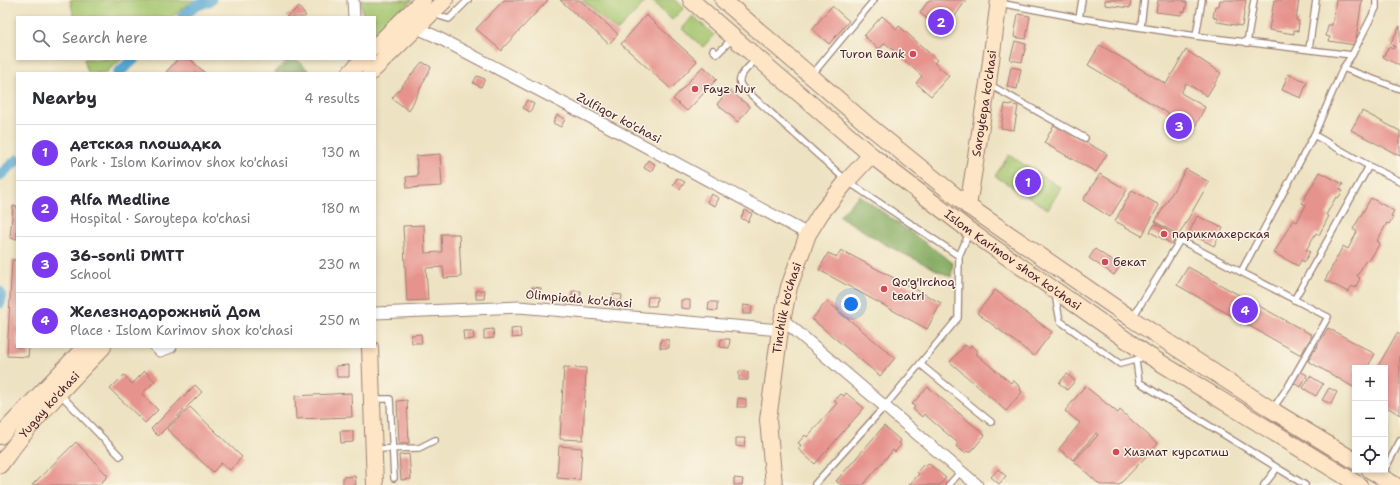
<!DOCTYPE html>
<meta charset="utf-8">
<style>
body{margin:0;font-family:"Shantell Sans",sans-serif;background:#f7f7f7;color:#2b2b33}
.controls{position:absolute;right:12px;bottom:12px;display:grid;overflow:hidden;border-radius:0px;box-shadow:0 2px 6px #0003}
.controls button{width:36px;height:36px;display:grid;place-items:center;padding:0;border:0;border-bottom:1px solid #e1e1e2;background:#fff;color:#2b2b33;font:20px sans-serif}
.you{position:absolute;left:851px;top:304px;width:14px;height:14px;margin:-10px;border:3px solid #fff;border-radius:50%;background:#1a73e8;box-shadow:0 0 0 6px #1a73e833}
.badge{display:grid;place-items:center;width:26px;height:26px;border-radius:50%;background:#7c3aed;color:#fff;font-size:13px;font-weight:700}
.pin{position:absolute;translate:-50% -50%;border:2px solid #fff;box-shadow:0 1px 4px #0006}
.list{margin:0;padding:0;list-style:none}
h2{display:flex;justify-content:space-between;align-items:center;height:52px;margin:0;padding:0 16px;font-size:17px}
h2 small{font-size:13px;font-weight:400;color:#7c7c81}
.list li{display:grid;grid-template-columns:26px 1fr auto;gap:12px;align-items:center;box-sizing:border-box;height:56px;padding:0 16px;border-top:1px solid #e1e1e2}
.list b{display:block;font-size:15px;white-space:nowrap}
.list p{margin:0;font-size:13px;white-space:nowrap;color:#7c7c81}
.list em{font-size:13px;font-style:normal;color:#7c7c81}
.icon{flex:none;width:22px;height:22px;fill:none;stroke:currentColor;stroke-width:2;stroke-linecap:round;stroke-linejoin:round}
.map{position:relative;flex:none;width:1400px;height:485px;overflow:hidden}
.search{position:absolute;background:#fff;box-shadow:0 2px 6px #0003;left:16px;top:16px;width:360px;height:44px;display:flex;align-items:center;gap:10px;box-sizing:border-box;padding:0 14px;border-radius:0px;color:#7c7c81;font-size:15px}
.panel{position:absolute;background:#fff;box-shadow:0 2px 6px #0003;left:16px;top:72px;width:360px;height:276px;border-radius:0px}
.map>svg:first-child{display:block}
.green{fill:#a5c66f;stroke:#78724d}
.forest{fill:#84ab62;stroke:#676546}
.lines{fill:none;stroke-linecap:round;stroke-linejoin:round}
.canal{stroke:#58a8d2;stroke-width:11}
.building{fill:#e6938e}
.lane-casing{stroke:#9c8076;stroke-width:8}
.street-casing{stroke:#9c8076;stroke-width:13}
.secondary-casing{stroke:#9c8076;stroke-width:18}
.lane{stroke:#fff;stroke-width:5.5}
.street{stroke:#fff;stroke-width:11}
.secondary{stroke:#fde5c5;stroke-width:16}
.poi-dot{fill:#d1495b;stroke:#fcf5e5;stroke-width:1.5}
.labels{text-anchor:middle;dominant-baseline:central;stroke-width:3;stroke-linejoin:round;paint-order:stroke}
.poi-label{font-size:12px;fill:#4a1f2b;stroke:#fcf5e5;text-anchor:start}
.street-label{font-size:12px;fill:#4a1f2b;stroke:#fcf5e5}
</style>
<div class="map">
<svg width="1400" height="485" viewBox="0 0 1400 485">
<rect width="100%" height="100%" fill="#fcf5e5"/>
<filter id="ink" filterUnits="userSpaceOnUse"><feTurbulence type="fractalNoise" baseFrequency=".025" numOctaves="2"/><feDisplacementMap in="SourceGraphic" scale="8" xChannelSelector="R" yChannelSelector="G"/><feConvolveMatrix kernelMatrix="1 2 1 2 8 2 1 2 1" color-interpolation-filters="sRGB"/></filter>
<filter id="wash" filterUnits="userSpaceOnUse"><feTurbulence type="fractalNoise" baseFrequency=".012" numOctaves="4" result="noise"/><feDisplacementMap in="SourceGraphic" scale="16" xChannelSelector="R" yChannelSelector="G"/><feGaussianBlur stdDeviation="0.9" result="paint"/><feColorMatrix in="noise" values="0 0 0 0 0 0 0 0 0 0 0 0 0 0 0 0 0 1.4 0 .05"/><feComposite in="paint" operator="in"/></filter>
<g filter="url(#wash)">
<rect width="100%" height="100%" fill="#ede2c1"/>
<g class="green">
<polygon points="70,0 214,0 187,5 172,17 74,17"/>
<polygon points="361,0 412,0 375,38 375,17 363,17"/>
<polygon points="582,0 641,0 644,3 617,31"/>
<polygon points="653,0 675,0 684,8 672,20 652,1"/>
<polygon points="693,16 714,35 703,47 682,29"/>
<polygon points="84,59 122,59 105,73 88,73"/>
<polygon points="1009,155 1061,188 1048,209 995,176"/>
</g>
<g class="forest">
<polygon points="289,59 297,59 311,73 274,73"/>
<polygon points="859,195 953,263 951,277 888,246 839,216"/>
</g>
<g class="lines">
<g class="canal">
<polyline points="182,17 195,6 211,0"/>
<polyline points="118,73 134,59"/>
<polyline points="0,175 17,160"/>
<polyline points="0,292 1,299 0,303"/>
</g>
</g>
<g id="blocks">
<g class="building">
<polygon points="504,0 548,0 503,48 502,51 476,29"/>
<polygon points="560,0 580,0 618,34 609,44"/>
<polygon points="929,0 966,0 944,32 920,13"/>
<polygon points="1105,0 1131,0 1130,8 1105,5"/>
<polygon points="1158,0 1184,0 1184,2 1187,2 1185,12 1182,12 1181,15 1156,12"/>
<polygon points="1220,0 1246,0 1242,26 1217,22 1217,18 1213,17 1215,6 1219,6"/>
<polygon points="1274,0 1299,0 1296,20 1299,21 1298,31 1294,30 1294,34 1269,30"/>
<polygon points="1336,0 1362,0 1355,45 1329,41 1330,37 1326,36 1328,25 1332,25"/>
<polygon points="832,6 849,21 829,44 812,29"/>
<polygon points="299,7 306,16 304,17 286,17"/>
<polygon points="1018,14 1030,16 1026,39 1014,37"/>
<polygon points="646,15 697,61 671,89 621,44"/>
<polygon points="882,16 897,29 899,26 937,60 934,63 949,76 931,96 916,83 922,76 885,43 879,49 864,36"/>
<polygon points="1400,26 1400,66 1383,57 1389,47 1393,49 1395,46 1390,44"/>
<polygon points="1015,41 1026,44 1022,62 1010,60"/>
<polygon points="1100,45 1166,84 1186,50 1221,73 1207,96 1186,83 1181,93 1205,107 1194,129 1088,65"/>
<polygon points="178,59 190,59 205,73 168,73 166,72"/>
<polygon points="422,62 431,67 409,111 392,98"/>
<polygon points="703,66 717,79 687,111 673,99"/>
<polygon points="1011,67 1021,69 1017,89 1007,87"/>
<polygon points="1288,74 1307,82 1301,98 1282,90"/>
<polygon points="477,76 485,79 481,87 473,83"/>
<polygon points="729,90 750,107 738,122 717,104"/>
<polygon points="527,100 534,104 530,112 523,108"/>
<polygon points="1005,104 1018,106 1014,130 1001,128"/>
<polygon points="1362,111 1400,131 1400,156 1351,130"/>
<polygon points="557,115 565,119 561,127 553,123"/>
<polygon points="1054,125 1107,154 1096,172 1044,143"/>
<polygon points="440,154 442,186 407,188 406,177 418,176 416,156"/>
<polygon points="648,160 655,164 651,172 644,168"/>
<polygon points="1186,169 1209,182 1179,235 1155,222"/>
<polygon points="1320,172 1343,184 1340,189 1343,191 1338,198 1336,197 1326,215 1329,216 1319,235 1316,233 1306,250 1310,252 1304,262 1301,260 1298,266 1274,253 1293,220 1297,222 1306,205 1302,203"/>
<polygon points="1100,174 1127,190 1110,217 1083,200"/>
<polygon points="677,178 685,182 680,189 673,185"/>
<polygon points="1132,190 1159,205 1142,236 1115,221"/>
<polygon points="711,194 719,198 715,206 707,202"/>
<polygon points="1371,198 1394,211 1391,216 1393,217 1389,224 1387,223 1377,241 1380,243 1369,261 1366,260 1357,276 1360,278 1355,288 1352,286 1348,292 1325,280 1343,246 1348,249 1357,232 1353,229"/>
<polygon points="13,206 17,206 17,239 10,238"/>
<polygon points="745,210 752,214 748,222 741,218"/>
<polygon points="1197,216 1223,228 1214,246 1189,233"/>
<polygon points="1155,224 1177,236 1172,244 1150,232"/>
<polygon points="424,225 425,253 442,252 441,234 459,234 461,277 444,278 443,267 426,268 428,300 407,301 403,226"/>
<polygon points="1095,249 1120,266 1114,275 1089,258"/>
<polygon points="841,250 941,303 927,329 819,270 828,253 837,257"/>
<polygon points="12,260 17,260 17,347 29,347 28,357 7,356"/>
<polygon points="1188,267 1312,335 1301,355 1177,285"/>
<polygon points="532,287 541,288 540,296 532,296"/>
<polygon points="476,290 485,290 484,299 476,299"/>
<polygon points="995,290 1052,332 1034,356 977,313"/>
<polygon points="572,291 581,291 580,300 572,299"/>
<polygon points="613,294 622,295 621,303 613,303"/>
<polygon points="648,297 657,297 656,306 647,306"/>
<polygon points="681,300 690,300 690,309 681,308"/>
<polygon points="827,301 895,358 880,376 812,319"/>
<polygon points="709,302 717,302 717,311 708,310"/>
<polygon points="743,305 752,306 751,314 743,314"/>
<polygon points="520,328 521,337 512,338 511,329"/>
<polygon points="1328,328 1375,354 1367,368 1355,368 1355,388 1308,361"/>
<polygon points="493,329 494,338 484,339 484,330"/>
<polygon points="463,331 473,331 474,339 464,340"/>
<polygon points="1397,333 1400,335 1400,415 1385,406 1385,368 1377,368"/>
<polygon points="421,334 422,343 412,343 411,335"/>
<polygon points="661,339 669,340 669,348 660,348"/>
<polygon points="721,339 730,339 729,348 720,347"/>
<polygon points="965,345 969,348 971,345 978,351 976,354 1011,383 1013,380 1021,388 1020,390 1022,392 1006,411 950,362"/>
<polygon points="349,365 349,377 337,377 336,366"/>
<polygon points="564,367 586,368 583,440 560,439"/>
<polygon points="145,371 155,381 142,394 158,410 145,423 110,389 124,375 132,384"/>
<polygon points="739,371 748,372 748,380 739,380"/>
<polygon points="1300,371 1307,375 1301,387 1293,383"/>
<polygon points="1067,374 1075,381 1067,390 1059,383"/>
<polygon points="1310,376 1323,384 1316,396 1303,388"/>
<polygon points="195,385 202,392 158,436 151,429"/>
<polygon points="1085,386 1118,413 1120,410 1158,444 1119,485 1100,485 1074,461 1098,435 1096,433 1073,460 1059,449 1080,423 1065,411"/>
<polygon points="928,387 985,435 970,453 967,451 965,453 956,446 958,443 924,414 922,417 913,409 915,407 912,404"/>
<polygon points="1329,388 1337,392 1331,404 1322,400"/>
<polygon points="351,393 352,417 296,419 295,396"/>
<polygon points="846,393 864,408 815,464 798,449 801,445 798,443 805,435 807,437 837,403 834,401 841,394 844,396"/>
<polygon points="738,398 746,399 746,407 737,407"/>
<polygon points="407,400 409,443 399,443 397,401"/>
<polygon points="190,407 242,457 230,470 221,463 213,472 167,429"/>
<polygon points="884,426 901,441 899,443 901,445 895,452 893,450 863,485 841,485 836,481"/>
<polygon points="340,431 353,431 353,442 341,443"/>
<polygon points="736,438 745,438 744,447 736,446"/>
<polygon points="76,442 108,476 99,485 32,485"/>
<polygon points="559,446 582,448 580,480 557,478"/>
<polygon points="409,454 411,479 401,480 399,455"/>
<polygon points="928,463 946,478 940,485 909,485 919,474 917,472 924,464 926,466"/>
<polygon points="998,469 1006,476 999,484 991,477"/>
<polygon points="355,476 356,485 343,485 343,477"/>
<polygon points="734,478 743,479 742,485 734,485"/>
</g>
</g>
</g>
<g filter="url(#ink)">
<use href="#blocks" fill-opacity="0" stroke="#9c8076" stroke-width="1"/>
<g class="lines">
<defs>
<g id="lane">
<polyline points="999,3 1079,18 1196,36 1352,55 1376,8 1376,0"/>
<polyline points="433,14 449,19 468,0"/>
<polyline points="1079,18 1082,0"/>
<polyline points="1141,26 1144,0"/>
<polyline points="1196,36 1202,0"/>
<polyline points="1247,43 1254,0"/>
<polyline points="1309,49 1316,0"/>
<polyline points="713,50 717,54 733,38"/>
<polyline points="1352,55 1343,68 1314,135 1369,166 1400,181"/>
<path d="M756 59C752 64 737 76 740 83 741 87 746 91 749 93L847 181 959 256 958 318 885 406 815 484"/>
<polyline points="1343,68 1400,89"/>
<polyline points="811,76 874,0"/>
<polyline points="990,85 1085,138"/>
<polyline points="959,256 969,233"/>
<polyline points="1055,294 1060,321 1120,364 1139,359"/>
<polyline points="1294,300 1369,166"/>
<polyline points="1133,317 1180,240 1241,272"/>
<polyline points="1136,360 1139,382 1305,485"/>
<polyline points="920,364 991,422"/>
<polyline points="60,394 120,456"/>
<polyline points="374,399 390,399 394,478"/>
<polyline points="1272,410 1289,385 1328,317 1241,272 1314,135"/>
<polyline points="374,449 419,448 435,440"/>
<polyline points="1385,469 1400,441"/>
<polyline points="949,485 961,471"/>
<polyline points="1264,485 1277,468"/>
</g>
<g id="street">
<polyline points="353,0 354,17"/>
<polyline points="417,28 435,36 611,128 808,234"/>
<polyline points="375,313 519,307 780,330"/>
<polyline points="782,319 977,485"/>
<polyline points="156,347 160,351 171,347"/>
</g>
<g id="secondary">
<path id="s1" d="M691 0 733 37 871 155 970 231 1148 355 1359 485"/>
<polyline points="723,0 869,126 968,206 1132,319 1272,410 1355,461"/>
<polyline points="375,47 423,0"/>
<polyline points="350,73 363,59"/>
<polyline points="370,73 445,0"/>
<path id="s2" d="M968 206 988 83 999 0"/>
<polyline points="370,347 375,485"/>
<polyline points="0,436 85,347"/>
<path id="s3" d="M0 465C29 424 68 383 103 347"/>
<polyline points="1370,470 1395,485"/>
<path id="s4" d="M774 485 768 420 780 330 789 287 808 234 821 213 847 181 871 155"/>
</g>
</defs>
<use href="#lane" class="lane-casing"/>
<use href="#street" class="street-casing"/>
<use href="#secondary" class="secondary-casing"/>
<use href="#lane" class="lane"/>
<use href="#street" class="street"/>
<use href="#secondary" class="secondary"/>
</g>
</g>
<g class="poi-dot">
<circle cx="913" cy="54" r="4"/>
<circle cx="695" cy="89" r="4"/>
<circle cx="1164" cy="234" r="4"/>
<circle cx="1105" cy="262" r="4"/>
<circle cx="884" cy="289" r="4"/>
<circle cx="1116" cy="452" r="4"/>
</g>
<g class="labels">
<g class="poi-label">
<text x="905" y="54" text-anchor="end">Turon Bank</text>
<text x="703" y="89">Fayz Nur</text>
<text x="1172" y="234">парикмахерская</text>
<text x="1113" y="262">бекат</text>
<text x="892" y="282">Qo'g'irchoq<tspan x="892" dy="14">teatri</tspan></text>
<text x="1124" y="452">Хизмат курсатиш</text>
</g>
<g class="street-label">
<text stroke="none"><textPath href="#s2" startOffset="104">Saroytepa ko'chasi</textPath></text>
<text transform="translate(619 118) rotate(28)">Zulfiqor ko'chasi</text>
<text stroke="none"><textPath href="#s1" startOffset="414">Islom Karimov shox ko'chasi</textPath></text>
<text transform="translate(579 299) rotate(5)">Olimpiada ko'chasi</text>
<text stroke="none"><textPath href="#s4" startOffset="179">Tinchlik ko'chasi</textPath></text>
<text stroke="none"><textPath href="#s3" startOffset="78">Yugay ko'chasi</textPath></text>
</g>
</g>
</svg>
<div class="controls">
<button>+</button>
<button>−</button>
<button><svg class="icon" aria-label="locate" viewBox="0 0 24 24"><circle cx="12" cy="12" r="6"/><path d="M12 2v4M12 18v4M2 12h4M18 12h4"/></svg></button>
</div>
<div class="you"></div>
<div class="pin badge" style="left:1028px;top:182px">1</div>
<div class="pin badge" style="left:941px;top:22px">2</div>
<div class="pin badge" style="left:1179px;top:126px">3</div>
<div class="pin badge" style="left:1245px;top:310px">4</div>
<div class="search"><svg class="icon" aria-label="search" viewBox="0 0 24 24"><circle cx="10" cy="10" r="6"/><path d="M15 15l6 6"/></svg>Search here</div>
<section class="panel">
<h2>Nearby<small>4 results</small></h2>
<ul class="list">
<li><span class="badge">1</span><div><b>детская плошадка</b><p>Park · Islom Karimov shox ko'chasi</p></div><em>130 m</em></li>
<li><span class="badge">2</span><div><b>Alfa Medline</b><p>Hospital · Saroytepa ko'chasi</p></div><em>180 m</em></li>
<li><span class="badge">3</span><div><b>36-sonli DMTT</b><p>School</p></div><em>230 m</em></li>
<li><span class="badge">4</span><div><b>Железнодорожный Дом</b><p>Place · Islom Karimov shox ko'chasi</p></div><em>250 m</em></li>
</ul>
</section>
</div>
